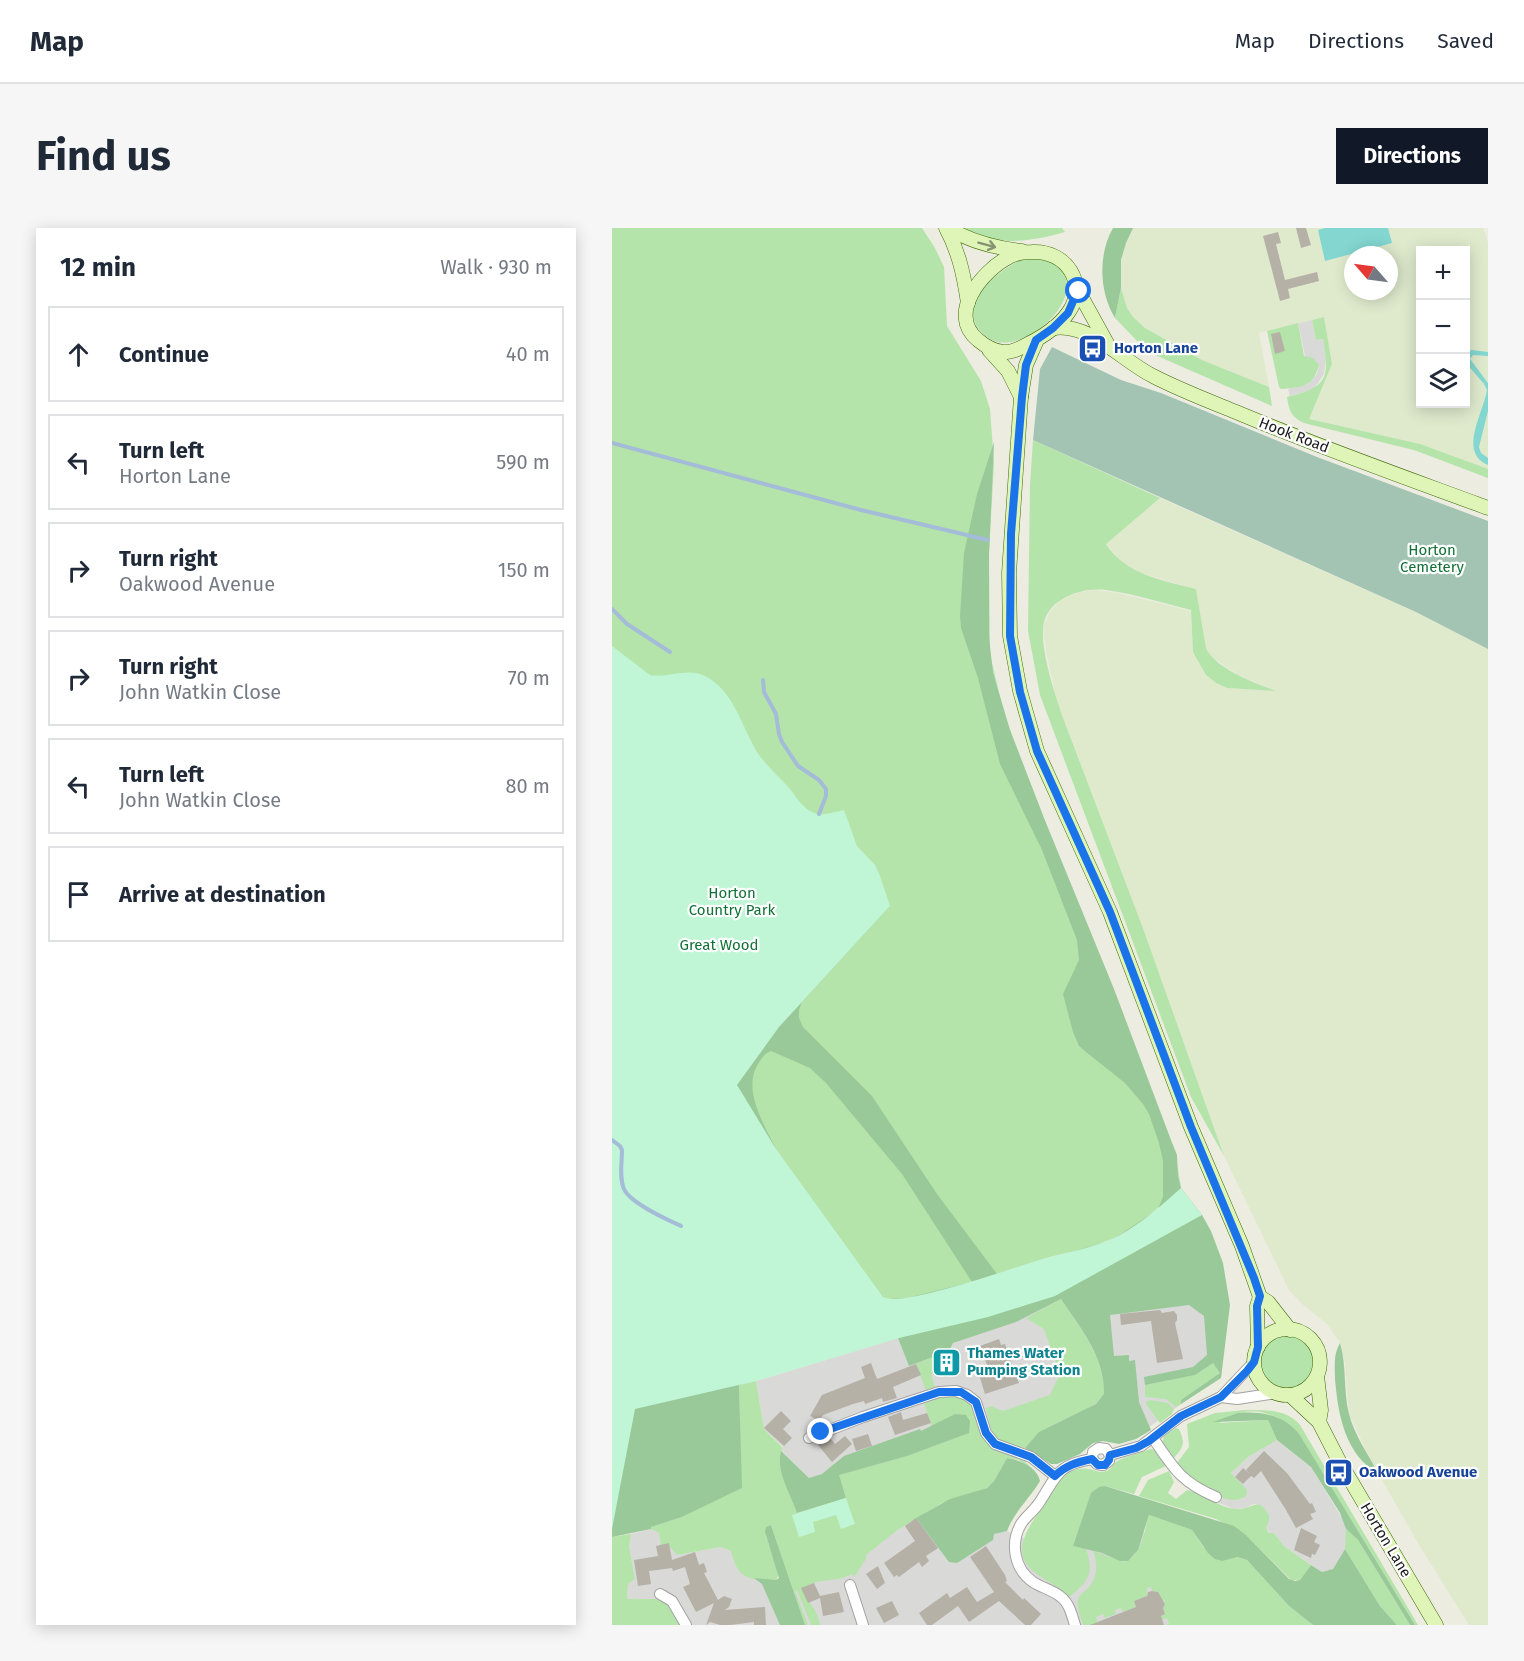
<!DOCTYPE html>
<meta charset="utf-8">
<style>
body{margin:0;font-family:"Fira Sans",sans-serif;background:#f6f6f7;color:#1f2937}
.controls{position:absolute;right:18px;top:18px;display:grid;overflow:hidden;border-radius:0px;box-shadow:0 3px 15px #0003}
.controls button{width:54px;height:54px;display:grid;place-items:center;padding:0;border:0;border-bottom:2px solid #e0e1e3;background:#fff;color:#1f2937;font:30px sans-serif}
.compass{position:absolute;left:732px;top:18px;width:54px;height:54px;border-radius:50%;background:#fff;box-shadow:0 3px 15px #0003;rotate:298deg}
.stop{position:absolute;width:18px;height:18px;margin:-14px;border:4px solid #1a73e8;border-radius:50%;background:#fff}
.stop.end{background:#1a73e8;border-color:#fff;box-shadow:0 2px 6px #0008}
.list{margin:0;padding:0;list-style:none}
h2{display:flex;justify-content:space-between;align-items:center;height:78px;margin:0;padding:0 24px;font-size:26px}
h2 small{font-size:20px;font-weight:400;color:#747a83}
.list li{display:grid;grid-template-columns:39px 1fr auto;gap:18px;align-items:center;box-sizing:border-box;height:96px;margin:0 12px 12px;padding:0 12px;border:2px solid #e0e1e3;border-radius:0px}
.list b{display:block;font-size:22px;white-space:nowrap}
.list p{margin:0;font-size:20px;white-space:nowrap;color:#747a83}
.list em{font-size:20px;font-style:normal;color:#747a83}
.icon{flex:none;width:33px;height:33px;fill:none;stroke:currentColor;stroke-width:2;stroke-linecap:round;stroke-linejoin:round}
.map{position:relative;flex:none;width:876px;height:1397px;overflow:hidden;border-radius:0px}
header{display:flex;align-items:center;gap:36px;box-sizing:border-box;height:84px;padding:0 30px;background:#fff;border-bottom:2px solid #e0e1e3}
header strong{font-size:28px}
nav{display:flex;gap:33px;margin-inline-start:auto;font-size:21px}
.intro{display:flex;align-items:center;justify-content:space-between;box-sizing:border-box;height:144px;padding:0 36px}
h1{margin:0;font-size:42px}
.button{padding:15px 27px;border-radius:0px;background:#111827;color:#fff;font-size:21px;font-weight:700}
main{display:flex;gap:36px;padding:0 36px}
aside{flex:1;background:#fff;border-radius:0px;box-shadow:0 3px 15px #0003}
.map>svg:first-child{display:block}
.residential{fill:#d9d9d8}
.farmland{fill:#dfeacd;fill-rule:evenodd}
.grass{fill:#b4e4aa}
.forest{fill:#99c999}
.cemetery{fill:#a4c4b3}
.park{fill:#c0f5d5}
.pitch{fill:#84d7d1}
.lines{fill:none;stroke-linecap:round;stroke-linejoin:round}
.stream{stroke:#a4bcd8;stroke-width:4}
.building{fill:#b5b1a7}
.street-casing{stroke:#a2a2a2;stroke-width:12}
.secondary-casing{stroke:#42690b;stroke-width:15}
.street{stroke:#fff;stroke-width:10}
.secondary{stroke:#def5b7;stroke-width:14}
.oneway{stroke:#869371}
.route{stroke:#1a73e8;stroke-width:8}
.labels{text-anchor:middle;dominant-baseline:central;stroke-width:4.5;stroke-linejoin:round;paint-order:stroke}
.transit-label{font-size:15px;font-weight:bold;fill:#164399;stroke:#fff;text-anchor:start}
.street-label{font-size:15px;fill:#1b1b1b;stroke:#fff}
.park-label{font-size:15px;fill:#127137;stroke:#fff}
.culture-label{font-size:15px;font-weight:bold;fill:#0d838f;stroke:#fff;text-anchor:start}
</style>
<header>
<strong>Map</strong>
<nav><a>Map</a><a>Directions</a><a>Saved</a></nav>
</header>
<div class="intro"><h1>Find us</h1><a class="button">Directions</a></div>
<main>
<aside>
<h2>12 min<small>Walk · 930 m</small></h2>
<ul class="list">
<li><svg class="icon" aria-label="ahead" viewBox="0 0 24 24"><path d="M12 20V5M6 11l6-6 6 6"/></svg><div><b>Continue</b></div><em>40 m</em></li>
<li><svg class="icon" aria-label="left" viewBox="0 0 24 24"><path d="M17 20v-9H6M10 6l-5 5 5 5"/></svg><div><b>Turn left</b><p>Horton Lane</p></div><em>590 m</em></li>
<li><svg class="icon" aria-label="right" viewBox="0 0 24 24"><path d="M7 20v-9h11M14 6l5 5-5 5"/></svg><div><b>Turn right</b><p>Oakwood Avenue</p></div><em>150 m</em></li>
<li><svg class="icon" aria-label="right" viewBox="0 0 24 24"><path d="M7 20v-9h11M14 6l5 5-5 5"/></svg><div><b>Turn right</b><p>John Watkin Close</p></div><em>70 m</em></li>
<li><svg class="icon" aria-label="left" viewBox="0 0 24 24"><path d="M17 20v-9H6M10 6l-5 5 5 5"/></svg><div><b>Turn left</b><p>John Watkin Close</p></div><em>80 m</em></li>
<li><svg class="icon" aria-label="arrive" viewBox="0 0 24 24"><path d="M6 21V4h12l-3 4 3 4H6"/></svg><div><b>Arrive at destination</b></div></li>
</ul>
</aside>
<div class="map">
<svg width="876" height="1397" viewBox="0 0 876 1397">
<rect width="100%" height="100%" fill="#ecece1"/>
<g class="residential">
<polygon points="700,92 704,112 711,111 714,130 712,146 702,161 678,168 676,161 696,156 705,146 707,137 693,128 686,95"/>
<polygon points="601,1037 610,1147 519,1212 488,1213 477,1217 402,1218 395,1230 197,1250 169,1223 171,1219 152,1201 144,1153 287,1110"/>
<polygon points="665,1212 699,1239 733,1295 735,1308 733,1321 721,1341 710,1344 672,1318 662,1305 658,1305 654,1299 657,1287 650,1278 642,1276 633,1280 622,1281 602,1273 605,1266 622,1272 631,1271 619,1245 636,1229"/>
<polygon points="477,1271 678,1397 69,1397 47,1371 15,1371 16,1356 23,1351 17,1318 19,1306 39,1301 61,1311 65,1327 109,1319 119,1323 175,1358 252,1326 267,1313 304,1290 390,1304 395,1303 416,1312"/>
</g>
<g class="farmland">
<path d="M521 0H871L876 15V250L809 224 692 195 682 189 678 183 675 169 708 160 720 136 712 89 647 105 657 159 590 132 533 100 521 89 515 80 509 60V32L514 15ZM808 22H854V176H808ZM741 27H777V63H741Z"/>
<polygon points="548,270 804,384 876,421 876,1397 857,1397 807,1317 757,1229 737,1186 733,1135 728,1115 715,1096 690,1076 677,1062 612,928 532,703 445,473 435,428 431,400 437,385 449,371 468,364 484,362 506,365 579,383 581,424 594,447 604,455 615,460 662,463 625,446 598,428 594,420 584,361 528,345 507,332 494,315"/>
</g>
<g class="grass">
<path d="M0 0H310L323 20 332 39 335 98 369 153 378 181 382 235 377 326 378 426 390 477 398 502 566 941 569 960C550 977 530 994 507 1007 481 1021 453 1024 425 1033 399 1041 290 1080 271 1069L266 1090 125 857 167 799 277 678 0 605Z"/>
<path d="M351 0H450L453 4C423 13 379 20 351 0Z"/>
<path d="M421 27C429 30 440 33 446 38 480 69 409 130 378 111 332 82 391 36 421 27Z"/>
<polygon points="509,60 515,80 521,89 533,100 590,132 657,159 660,178 543,127 528,116 503,90"/>
<path d="M712 89 720 136 697 191 808 216 876 241V250L802 222 692 195C679 189 677 182 675 169 715 159 718 152 711 111L704 112 700 92Z"/>
<path d="M686 95 692 128 701 130 707 137C701 159 691 159 669 161L667 159 655 103Z"/>
<path d="M421 212 548 270 494 316C514 347 550 352 584 361L594 420C602 440 645 456 664 463L615 460 604 455 594 447 581 424 579 382C551 375 523 366 494 362 469 359 432 371 431 402 430 427 442 463 450 487L532 703 612 928 579 869 428 467 416 403 418 257Z"/>
<path d="M449 1071C468 1101 493 1129 492 1166 483 1181 462 1186 447 1194 433 1200 422 1209 413 1220 382 1214 380 1210 374 1180L379 1178 391 1183 438 1167 448 1146 432 1101 414 1090Z"/>
<circle cx="675" cy="1135" r="27"/>
<polygon points="326,1127 330,1141 319,1146 323,1159 314,1162 304,1136"/>
<polygon points="601,1135 608,1145 569,1172 569,1176 564,1179 554,1171 533,1169 533,1157 583,1147"/>
<path d="M144 1153 152 1201 171 1220C160 1235 180 1269 186 1285L234 1270 226 1247 295 1228 357 1205 328 1194 320 1199 312 1175 331 1168H346L359 1176 378 1217 387 1224 411 1232 424 1244 407 1232 395 1230 382 1253 375 1260 330 1275 284 1303 254 1327V1331L242 1349 240 1346 231 1350 204 1354 190 1360C196 1376 206 1381 208 1397H199L185 1362 183 1363 196 1397H193L159 1297 154 1308 167 1347 164 1352C136 1352 126 1352 119 1323L109 1319 65 1327 59 1320 49 1317 47 1305 39 1301 38 1299 70 1289 129 1260 127 1157Z"/>
<polygon points="538,1172 556,1175 562,1181 560,1186 548,1195 534,1176 534,1174"/>
<path d="M633 1182C653 1182 675 1181 688 1197L806 1397H803L688 1207C675 1191 646 1177 624 1186 618 1188 613 1192 607 1195L656 1192 665 1212 636 1229 619 1245 635 1262 634 1268C615 1284 577 1249 564 1236L577 1219 575 1196 603 1185Z"/>
<path d="M564 1200 567 1201C574 1216 571 1220 560 1232L550 1215 552 1208Z"/>
<path d="M539 1221 542 1222 556 1237 530 1249 522 1266 493 1258 477 1271 461 1318 474 1321C483 1345 476 1354 457 1369 445 1355 425 1351 414 1335 401 1316 423 1291 432 1276 440 1264 445 1251 458 1244 477 1235 483 1247 494 1243 499 1242 500 1237 504 1234 509 1230 530 1224 539 1221Z"/>
<path d="M557 1243 562 1254 556 1265 564 1271 575 1262C591 1265 609 1281 625 1281 641 1282 646 1267 657 1287V1294L654 1299 657 1305H662L672 1318 699 1337 688 1352H679L634 1307 604 1291 527 1268 536 1252Z"/>
<path d="M537 1287 580 1302 592 1320 635 1332 677 1378 701 1397H553L557 1396 555 1390 550 1392 549 1388 553 1386 551 1380 553 1376 552 1372 548 1370 546 1364 540 1363 539 1359 535 1360V1368L522 1373 524 1379 511 1384 509 1380 503 1382 504 1386 492 1390 491 1386 484 1389 487 1397H471C469 1389 463 1377 467 1369 469 1365 475 1362 477 1359 486 1348 486 1335 481 1323L512 1334C530 1328 532 1303 537 1287Z"/>
<polygon points="734,1301 746,1312 798,1397 785,1397 768,1378 733,1321"/>
<polygon points="19,1306 17,1318 23,1351 16,1356 15,1371 47,1371 55,1375 69,1397 0,1397 0,1309"/>
</g>
<g class="forest">
<path d="M501 0H521L514 15 509 32V60L503 90C487 64 486 26 501 0Z"/>
<path d="M382 214 377 326V409L381 445 398 502 432 590 502 761 559 912 565 927 566 949 569 960 590 987 599 1003 611 1035 618 1077 609 1150 569 1176V1172L608 1145 601 1135 583 1147 533 1157 532 1149 581 1139 595 1127 592 1088 577 1077 498 1087 502 1128 517 1127V1133L523 1132 527 1174 539 1202 524 1211 507 1216 491 1213 481 1215 468 1226 445 1236H439L413 1220 427 1204 484 1176 492 1166C493 1129 469 1101 449 1071L404 1094 341 1115 337 1123 297 1138 286 1110 127 1157 130 1260 70 1289 39 1299V1301L0 1309V990L269 1067 274 1071 295 1070 360 1054 290 946 214 855 198 840 159 823C153 825 150 830 146 836 130 862 152 896 164 921L54 837 278 678 190 774 187 782V790L191 799 260 868 325 966 385 1046 493 1014 509 1006 546 981 551 969V933L547 915 537 886 531 876 513 855 474 824 467 818 461 804 451 766 467 732 465 712 430 622 388 536 366 450 349 400 348 388 352 325 365 266Z"/>
<path d="M728 1115C735 1138 731 1162 737 1186 742 1206 756 1226 766 1245 733 1227 726 1186 723 1151 723 1138 721 1127 728 1115Z"/>
<path d="M626 1185C651 1183 672 1187 688 1207L803 1397H798L746 1312 734 1301 728 1285 699 1239 665 1212 656 1192 601 1194Z"/>
<path d="M343 1186 354 1187 358 1193 357 1205 295 1228 227 1247 234 1270 185 1285C179 1267 163 1242 169 1223L197 1250 210 1246 232 1228 308 1201 309 1203Z"/>
<path d="M395 1230C408 1232 425 1239 428 1253 418 1270 402 1284 395 1303L382 1306 381 1312 345 1335 337 1334 304 1290 338 1271 375 1260 382 1253Z"/>
<polygon points="493,1258 622,1298 634,1307 677,1351 683,1353 688,1352 699,1337 710,1344 721,1341 733,1321 768,1378 785,1397 701,1397 677,1378 635,1332 625,1329 610,1333 603,1331 596,1325 580,1302 537,1287 526,1322 516,1333 508,1333 490,1325 461,1318 479,1265 487,1259"/>
<polygon points="159,1297 193,1397 168,1397 150,1356 142,1350 164,1352 167,1350 153,1304 154,1299"/>
</g>
<polygon class="cemetery" points="440,119 509,152 549,165 705,229 876,293 876,421 804,384 421,212 428,141"/>
<g class="park">
<path d="M0 418 38 447C55 450 78 439 93 448 123 463 130 501 147 527 156 539 168 550 178 561 184 569 191 580 200 584 210 589 222 584 232 582L245 618 263 637 268 648 278 678 167 799 125 857 164 921 271 1069C290 1080 399 1040 425 1033 453 1024 481 1021 508 1007 531 994 550 977 569 960L590 987 443 1068 376 1089 287 1110 144 1153 23 1181 0 1301Z"/>
<polygon points="234,1270 243,1296 229,1301 224,1287 201,1294 203,1304 187,1309 180,1287"/>
</g>
<g class="pitch">
<polygon points="713,0 776,0 780,15 713,33 706,2"/>
<path d="M860 122 876 124V128L861 127 858 131 876 155V183L867 219 869 225 876 230V237C846 224 871 186 875 162L872 156 854 135V123Z"/>
</g>
<g class="lines">
<g class="stream">
<polyline points="0,215 249,282 376,312"/>
<polyline points="0,381 15,396 58,424"/>
<polyline points="151,452 152,464 164,486 167,506 170,514 186,538 207,552 214,561 214,568 207,586"/>
<path d="M0 912 8 918 10 922C10 934 7 950 12 961 18 975 54 991 69 998"/>
</g>
</g>
<g class="building">
<polygon points="684,0 694,0 699,17 689,20"/>
<polygon points="666,4 669,15 664,16 673,52 705,44 707,53 676,61 678,70 668,73 651,8"/>
<polygon points="668,104 673,123 663,126 659,106"/>
<polygon points="548,1082 550,1085 562,1083 565,1087 565,1092 563,1095 571,1131 545,1135 539,1093 509,1097 508,1086"/>
<polygon points="387,1111 389,1117 393,1116 402,1142 409,1144 405,1150 407,1155 373,1166 365,1140 375,1137 368,1118"/>
<polygon points="337,1123 345,1145 333,1149 326,1127"/>
<polygon points="259,1135 265,1151 304,1136 309,1147 281,1159 285,1170 271,1174 270,1170 253,1176 252,1173 241,1176 211,1187 207,1193 198,1188 210,1167 253,1150 249,1139"/>
<polygon points="169,1183 179,1193 171,1201 180,1210 172,1218 152,1200"/>
<polygon points="289,1184 291,1192 315,1185 319,1195 283,1207 276,1189"/>
<polygon points="256,1206 260,1218 244,1223 240,1211"/>
<polygon points="233,1208 240,1216 220,1234 206,1217 218,1210 223,1216"/>
<polygon points="652,1223 675,1245 698,1276 700,1275 704,1284 698,1286 701,1291 684,1300 674,1282 649,1243 642,1250 639,1248 631,1256 623,1249 631,1240 639,1247 634,1242"/>
<polygon points="304,1290 326,1320 314,1328 317,1333 310,1339 307,1334 287,1349 285,1347 282,1349 272,1335 303,1313 293,1298"/>
<polygon points="689,1300 705,1308 702,1314 708,1317 703,1327 700,1326 699,1330 682,1322"/>
<polygon points="57,1315 60,1332 83,1324 87,1337 92,1335 95,1344 92,1345 106,1372 112,1368 120,1371 117,1379 113,1382 153,1379 154,1397 142,1397 142,1394 118,1397 108,1397 98,1394 94,1397 102,1375 84,1384 71,1359 78,1356 73,1339 61,1343 60,1340 37,1343 39,1356 26,1358 22,1332 46,1328 44,1318"/>
<polygon points="374,1318 393,1347 395,1353 393,1354 411,1372 412,1370 429,1386 419,1397 413,1397 387,1373 357,1394 346,1378 320,1397 315,1397 307,1385 335,1365 338,1370 355,1359 365,1374 382,1364 358,1329"/>
<polygon points="266,1338 273,1355 265,1361 254,1346"/>
<polygon points="202,1355 208,1368 227,1364 232,1384 211,1388 208,1370 196,1375 189,1360"/>
<polygon points="540,1363 546,1364 553,1376 551,1380 553,1386 549,1388 552,1397 478,1397 524,1379 522,1373 535,1368 536,1364"/>
<polygon points="280,1373 287,1387 272,1395 264,1380"/>
</g>
<g class="lines">
<defs>
<g id="street">
<polyline points="609,1169 625,1171 664,1165"/>
<polyline points="197,1210 251,1189 327,1164 344,1163 355,1167 364,1174 374,1205 383,1216 419,1229 443,1248"/>
<path d="M541 1210C562 1241 569 1254 604 1269"/>
<polyline points="498,1227 529,1218 569,1188 609,1169 642,1134"/>
<polyline points="480,1231 481,1224 487,1220 494,1221 498,1227"/>
<polyline points="480,1231 485,1236 491,1237 497,1233 498,1227"/>
<polyline points="238,1357 251,1397"/>
<polyline points="48,1366 60,1373 74,1397"/>
<path d="M463 1397C460 1387 457 1375 449 1369 441 1362 430 1360 421 1354 402 1341 398 1315 409 1296 414 1288 422 1283 427 1275 445 1248 444 1237 480 1231"/>
</g>
<g id="secondary">
<path d="M334 0C347 24 352 48 356 75"/>
<path d="M336 0C359 14 383 20 410 23"/>
<path d="M420 24C454 22 477 56 456 85 446 99 430 109 416 116 408 120 400 125 391 124 382 123 373 118 366 112 334 86 371 42 397 29 404 25 412 24 420 24Z"/>
<polyline points="463,57 496,117"/>
<path d="M441 100C478 94 510 133 541 148 568 162 597 173 624 184 707 219 792 249 876 280"/>
<polyline points="425,112 414,137 409,169 397,345 398,408 408,463 425,523 498,684 579,899 630,1018 648,1069 656,1074 678,1102"/>
<polyline points="377,122 396,143 409,169"/>
<circle cx="675" cy="1134" r="33"/>
<polyline points="646,1119 645,1078 648,1069"/>
<polyline points="705,1148 709,1182 707,1194"/>
<polyline points="678,1167 707,1194 726,1231 824,1397"/>
</g>
</defs>
<use href="#street" class="street-casing"/>
<use href="#secondary" class="secondary-casing"/>
<use href="#street" class="street"/>
<use href="#secondary" class="secondary"/>
</g>
<defs><path id="oneway-shaft" d="M-6 0H5M1.5-3L5.5 0L1.5 3" fill="none" stroke-width="1.6" stroke-linecap="round" stroke-linejoin="round" transform="scale(1.5)"/></defs>
<use class="oneway" href="#oneway-shaft" transform="translate(375 17) rotate(15)"/>
<g class="lines">
<path class="route" d="M209 1204 327 1164H349L364 1174 374 1205 383 1216 419 1229 443 1248C454 1237 466 1234 480 1231L486 1237H493L497 1232 498 1227 524 1220 537 1213 569 1188 609 1169 635 1143 642 1134 646 1119 645 1078 648 1068 642 1050 579 899 498 684 425 523 408 464 398 408 399 306 410 169 414 137 424 112 441 100 456 85 462 71 463 57 467 63"/>
</g>
<defs>
<symbol id="bus-square" viewBox="-11 -11 22 22"><rect x="-9" y="-9" width="18" height="18" rx="4" fill="#1a4fb4" stroke="#fff"/><path d="M-5-6H5V4H4V6H2V4H-2V6H-4V4H-5ZM-3.5-4V0h7V-4ZM-3.5 1.2v1.5H-2V1.2ZM2 1.2v1.5H3.5V1.2Z" fill="#fff"/></symbol>
<symbol id="building-square" viewBox="-11 -11 22 22"><rect x="-9" y="-9" width="18" height="18" rx="4" fill="#0f9aa8" stroke="#fff"/><path d="M-4-6H4V6H1V3H-1V6H-4ZM-2.5-4.3h1.7v1.8h-1.7ZM.8-4.3h1.7v1.8H.8ZM-2.5-1h1.7V.8h-1.7ZM.8-1h1.7V.8H.8Z" fill="#fff"/></symbol>
</defs>
<g fill-rule="evenodd">
<use href="#bus-square" x="464" y="104" width="33" height="33"/>
<use href="#building-square" x="318" y="1118" width="33" height="33"/>
<use href="#bus-square" x="710" y="1228" width="33" height="33"/>
</g>
<g class="labels">
<g class="transit-label">
<text x="502" y="120">Horton Lane</text>
<text x="747" y="1244">Oakwood Avenue</text>
</g>
<g class="street-label">
<text transform="translate(682 207) rotate(21)">Hook Road</text>
<text transform="translate(774 1312) rotate(59)">Horton Lane</text>
</g>
<g class="park-label">
<text x="820" y="322">Horton<tspan x="820" dy="17">Cemetery</tspan></text>
<text x="120" y="665">Horton<tspan x="120" dy="17">Country Park</tspan></text>
<text x="107" y="717">Great Wood</text>
</g>
<g class="culture-label">
<text x="355" y="1125">Thames Water<tspan x="355" dy="17">Pumping Station</tspan></text>
</g>
</g>
</svg>
<div class="controls">
<button>+</button>
<button>−</button>
<button><svg class="icon" aria-label="layers" viewBox="0 0 24 24"><path d="M12 4l9 5-9 5-9-5zM3 14l9 5 9-5"/></svg></button>
</div>
<svg class="compass" viewBox="-18 -18 36 36"><path d="M0-13l5 13h-10z" fill="#e53935"/><path d="M0 13l5-13h-10z" fill="#747a83"/></svg>
<div class="stop" style="left:467px;top:63px"></div>
<div class="stop end" style="left:209px;top:1204px"></div>
</div>
</main>
